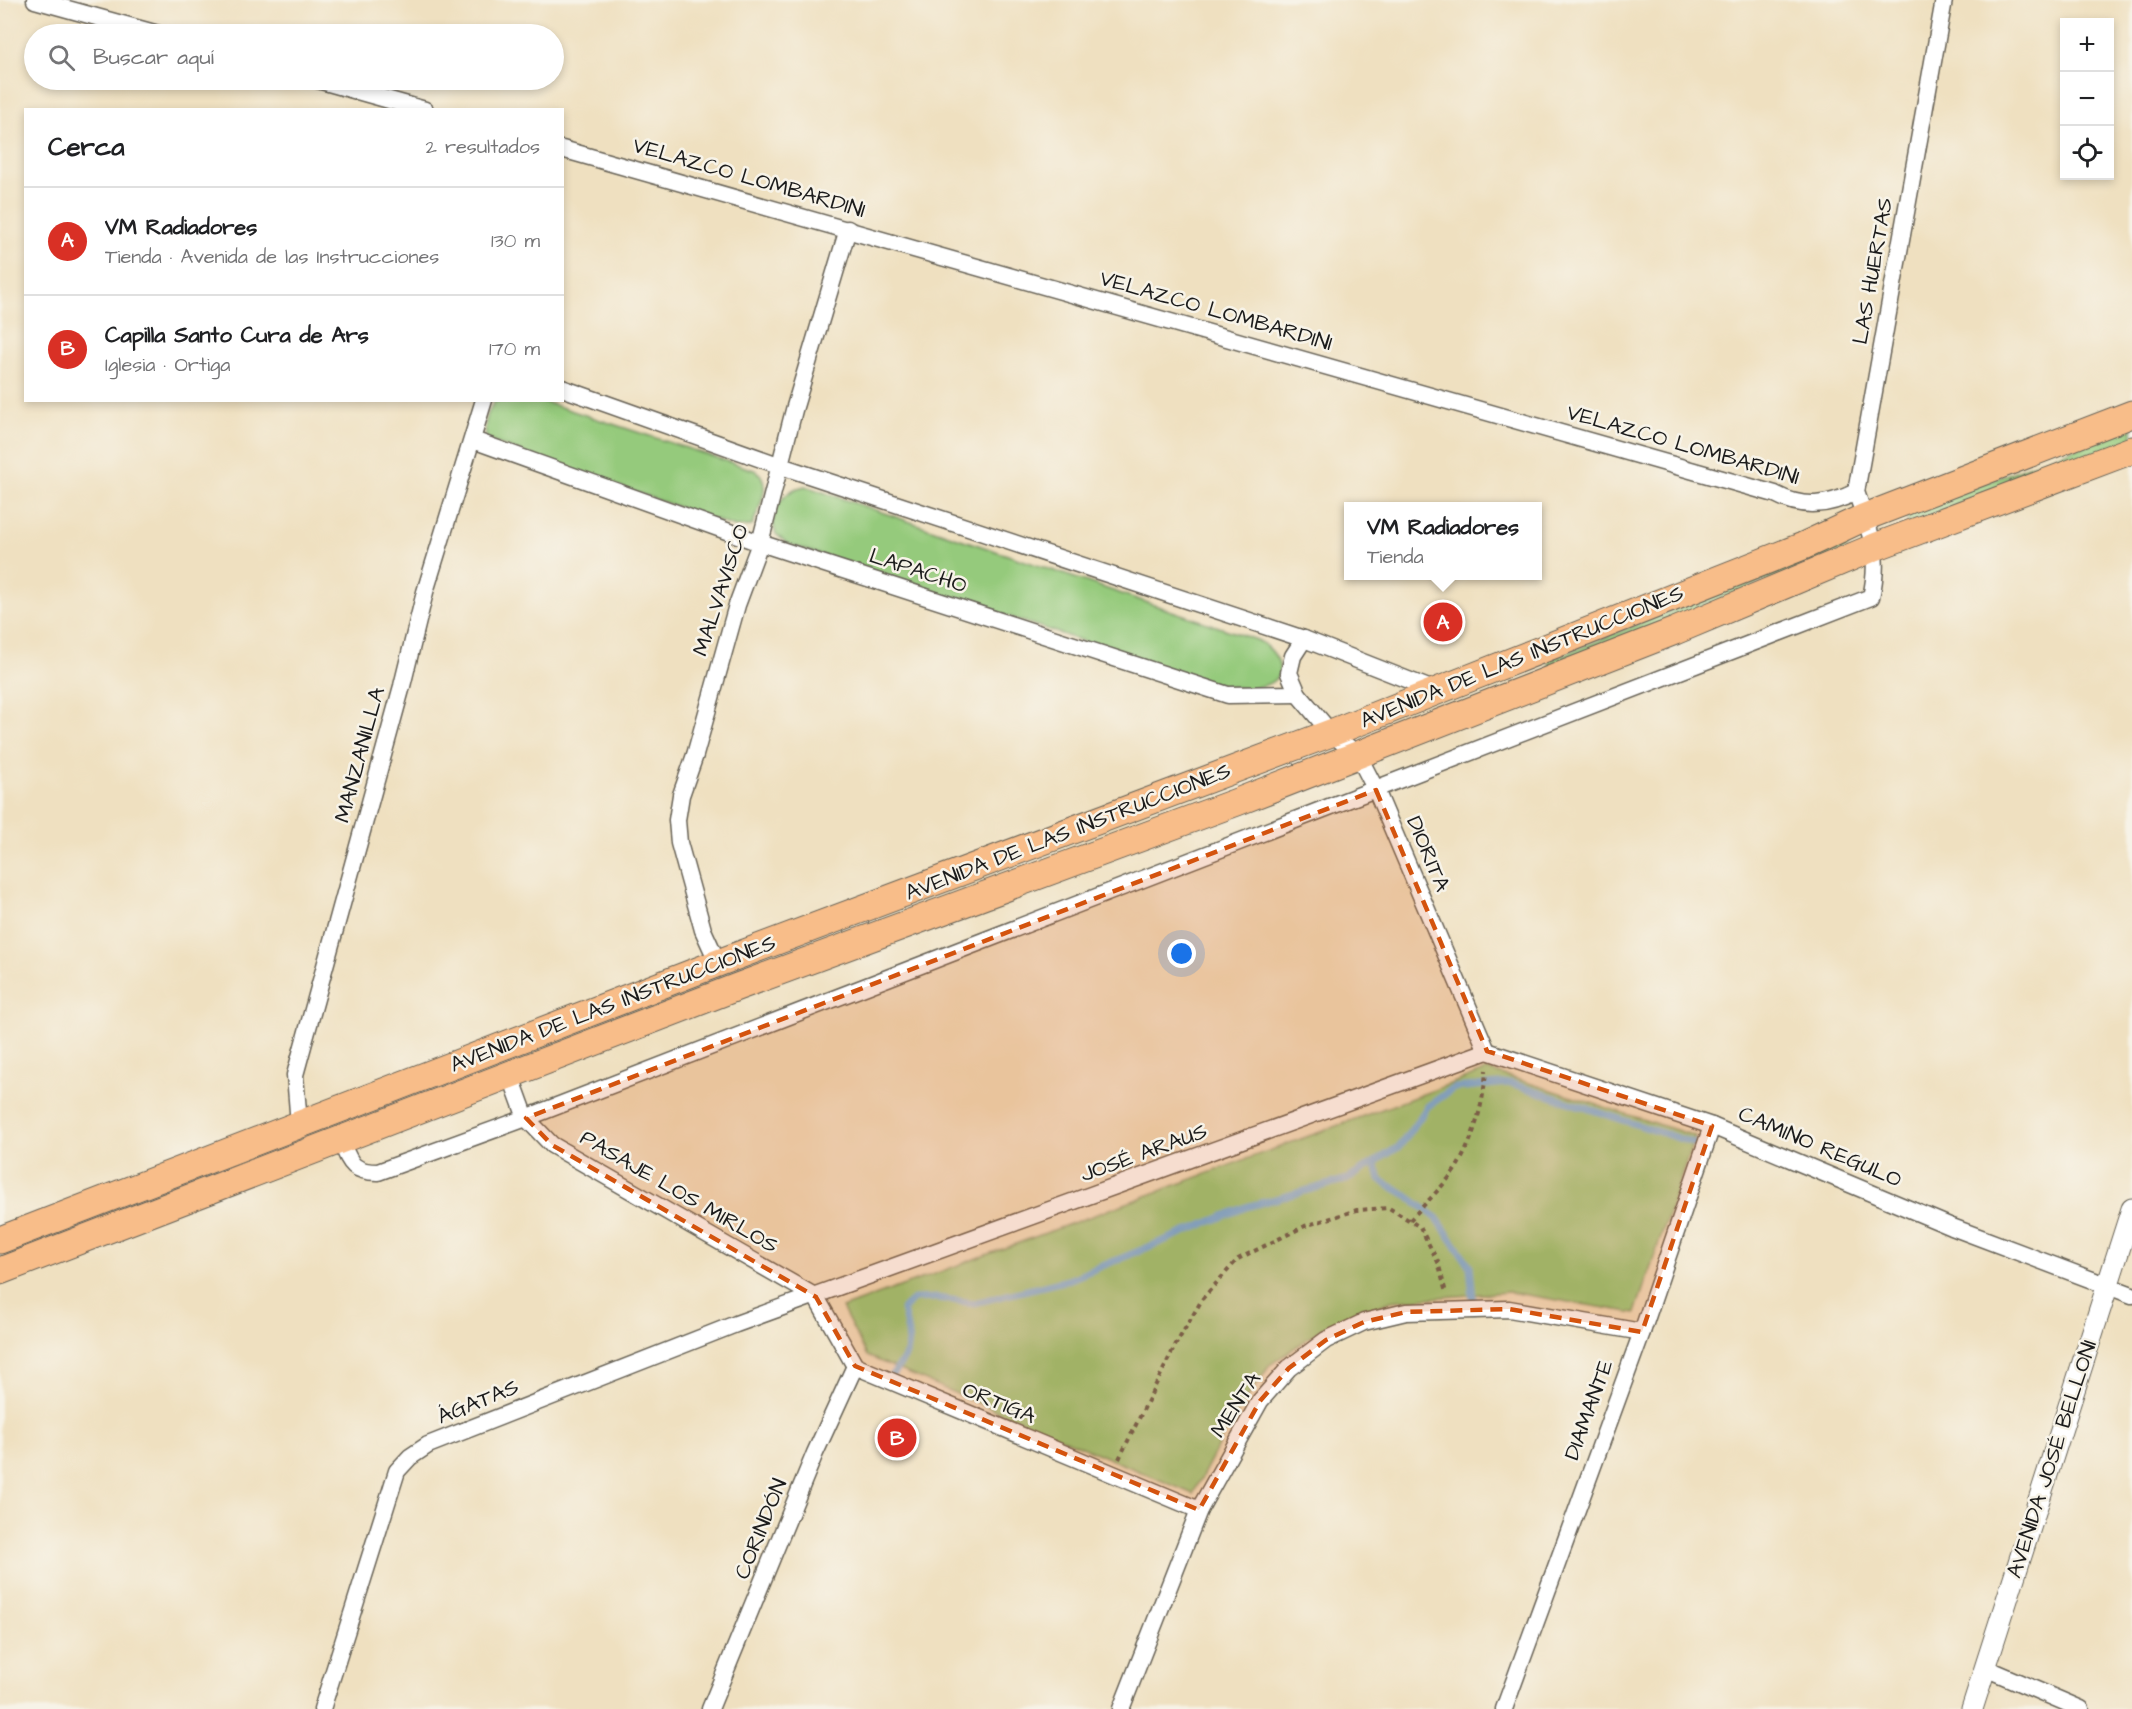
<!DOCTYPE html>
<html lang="es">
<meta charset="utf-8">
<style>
body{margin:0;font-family:"Architects Daughter",sans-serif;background:#f2f2f2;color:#202124}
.controls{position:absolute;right:18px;top:18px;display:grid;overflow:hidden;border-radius:0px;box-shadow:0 3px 9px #0003}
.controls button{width:54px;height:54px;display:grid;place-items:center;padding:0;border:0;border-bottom:2px solid #e0e0e0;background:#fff;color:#202124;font:30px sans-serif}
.you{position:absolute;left:1182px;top:954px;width:21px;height:21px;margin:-15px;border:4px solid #fff;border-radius:50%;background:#1a73e8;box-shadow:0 0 0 9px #1a73e833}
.badge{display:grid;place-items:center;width:39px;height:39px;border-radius:50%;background:#d93025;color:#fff;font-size:20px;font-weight:700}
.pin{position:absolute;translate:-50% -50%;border:3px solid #fff;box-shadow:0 2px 6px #0006}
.popup{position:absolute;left:1344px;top:502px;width:198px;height:78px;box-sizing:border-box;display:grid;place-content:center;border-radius:0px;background:#fff;filter:drop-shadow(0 2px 4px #0005);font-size:20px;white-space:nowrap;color:#757577}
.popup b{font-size:22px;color:#202124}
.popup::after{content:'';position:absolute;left:50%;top:100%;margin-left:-12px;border:12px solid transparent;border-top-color:#fff}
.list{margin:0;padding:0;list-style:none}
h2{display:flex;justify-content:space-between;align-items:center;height:78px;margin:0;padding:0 24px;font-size:26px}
h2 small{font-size:20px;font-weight:400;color:#757577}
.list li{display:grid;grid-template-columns:39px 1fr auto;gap:18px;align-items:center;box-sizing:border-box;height:108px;padding:0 24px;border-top:2px solid #e0e0e0}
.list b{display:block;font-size:22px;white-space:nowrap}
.list p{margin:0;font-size:20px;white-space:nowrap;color:#757577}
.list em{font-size:20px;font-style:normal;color:#757577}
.icon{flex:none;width:33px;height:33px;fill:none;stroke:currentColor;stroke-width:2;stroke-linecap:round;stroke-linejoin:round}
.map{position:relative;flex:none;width:2132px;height:1709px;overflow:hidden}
.search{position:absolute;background:#fff;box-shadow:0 3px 9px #0003;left:24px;top:24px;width:540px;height:66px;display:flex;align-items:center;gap:15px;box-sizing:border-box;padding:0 21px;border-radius:33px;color:#757577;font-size:22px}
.panel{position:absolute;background:#fff;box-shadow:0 3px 9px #0003;left:24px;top:108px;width:540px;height:294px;border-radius:0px}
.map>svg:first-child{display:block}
.green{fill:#95ca7c;stroke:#58734c;stroke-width:1.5}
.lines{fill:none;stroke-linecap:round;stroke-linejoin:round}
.stream{stroke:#70b1e4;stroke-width:7}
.minor-casing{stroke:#666155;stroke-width:19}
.tertiary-casing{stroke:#666155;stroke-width:23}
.primary-casing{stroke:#666155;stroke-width:29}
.path{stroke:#666155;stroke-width:4;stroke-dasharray:4.5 4.5;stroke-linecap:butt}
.minor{stroke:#fff;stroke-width:16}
.tertiary{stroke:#fff;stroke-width:21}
.primary{stroke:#f8bd89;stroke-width:27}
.marked{fill:#d4530e;fill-opacity:0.2;stroke:#d4530e;stroke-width:4.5;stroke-dasharray:12 8;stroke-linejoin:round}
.labels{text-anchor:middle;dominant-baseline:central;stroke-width:5;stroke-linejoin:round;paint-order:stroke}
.street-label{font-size:22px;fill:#1c1c1c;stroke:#f7f3e8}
</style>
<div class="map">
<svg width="2132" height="1709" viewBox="0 0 2132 1709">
<rect width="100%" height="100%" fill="#f7f3e8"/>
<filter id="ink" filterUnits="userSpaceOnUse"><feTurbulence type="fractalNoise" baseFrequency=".0167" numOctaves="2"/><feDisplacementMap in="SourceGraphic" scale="12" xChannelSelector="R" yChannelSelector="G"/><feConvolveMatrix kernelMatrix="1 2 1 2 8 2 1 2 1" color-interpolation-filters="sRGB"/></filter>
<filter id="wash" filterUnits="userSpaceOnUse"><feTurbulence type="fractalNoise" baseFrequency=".008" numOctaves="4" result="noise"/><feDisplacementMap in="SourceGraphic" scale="24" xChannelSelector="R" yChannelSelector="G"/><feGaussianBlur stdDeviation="1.35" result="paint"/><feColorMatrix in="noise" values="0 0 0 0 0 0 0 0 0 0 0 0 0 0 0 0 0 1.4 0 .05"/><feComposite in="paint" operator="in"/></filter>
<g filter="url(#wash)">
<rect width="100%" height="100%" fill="#efe0c0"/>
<g class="green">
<path d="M495 401H542L757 471C773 485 758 509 752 526L735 527 487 440C483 426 487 412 495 401Z"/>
<polygon points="2132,426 2132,439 1909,524 1905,514"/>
<path d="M805 486 1257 640C1283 653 1291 683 1256 687 1238 690 1222 685 1204 681L788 544 776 534C767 512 783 490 805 486Z"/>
<polygon points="1845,540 1847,548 1551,667 1548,661"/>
<polygon points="1488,1070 1695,1136 1635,1313 1509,1292 1392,1301 1323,1328 1270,1365 1231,1421 1193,1494 867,1356 842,1308"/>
</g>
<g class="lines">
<g class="stream">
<polyline points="1375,1162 1380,1180 1403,1193 1436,1217 1470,1266 1474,1310"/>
<path d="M888 1379C914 1351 911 1345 903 1309L914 1299 937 1298 974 1303 1068 1280 1246 1207 1348 1179 1400 1146 1428 1106 1454 1088 1510 1083 1705 1147"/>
</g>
</g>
</g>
<g filter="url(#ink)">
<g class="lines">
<defs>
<g id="minor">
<polyline points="35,0 158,34"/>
<polyline points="318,80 425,110"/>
<path d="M562 149 1775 494C1803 509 1828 506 1856 492"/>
<polyline points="562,388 781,466 1304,639 1436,691"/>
<polyline points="473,440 760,543 1228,695 1298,694"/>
<polyline points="1304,639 1293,656 1289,673 1298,694 1331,733 1358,755 1376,790 1487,1051"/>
<polyline points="718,963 703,930 679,843 677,820 681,795 695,755 737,605 760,543 794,410 848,229"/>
<polyline points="1487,1051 1712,1126 1952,1227 2132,1295"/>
<polyline points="510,1074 526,1118 552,1145 816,1297"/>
<polyline points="299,1124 295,1075 402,686 425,592 484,400"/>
<path d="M340 1139C350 1162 351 1172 378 1172L526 1118 1871 597C1881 555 1870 531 1856 492L1944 0"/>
<polyline points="816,1297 855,1366 1199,1510"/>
<polyline points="1985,1668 2081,1709"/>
<polyline points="322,1709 397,1471 410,1457 428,1445 736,1324 1487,1051"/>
<polyline points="710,1709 815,1453 855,1366"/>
<polyline points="1121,1709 1199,1510 1260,1401 1289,1368 1326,1340 1364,1322 1406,1312 1474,1310 1509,1309 1642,1332"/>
<polyline points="1504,1709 1642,1332 1712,1126"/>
</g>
<polyline id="tertiary" points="1972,1709 2132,1209"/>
<g id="primary">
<polyline points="0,1240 718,963 1331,733 1803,546 1865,517 2132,414"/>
<polyline points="0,1271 737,987 1237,802 1675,631 1875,547 2132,450"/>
</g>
</defs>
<use href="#minor" class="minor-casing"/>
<use href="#tertiary" class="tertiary-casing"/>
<use href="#primary" class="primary-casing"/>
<g class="path">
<path d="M1410 1220C1422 1207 1436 1193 1448 1179 1471 1152 1484 1104 1486 1070"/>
<polyline points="1119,1459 1176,1344 1203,1298 1238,1259 1305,1226 1357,1210 1389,1208 1420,1227 1438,1262 1446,1293"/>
</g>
<use href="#minor" class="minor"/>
<use href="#tertiary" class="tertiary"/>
<use href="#primary" class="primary"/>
</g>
</g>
<path class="marked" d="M1376 790 1487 1051 1712 1126 1642 1332 1509 1309 1406 1312 1364 1322 1326 1340 1289 1368 1260 1401 1199 1510 855 1366 816 1297 552 1145 526 1118Z"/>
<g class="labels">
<g class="street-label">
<text transform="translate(749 178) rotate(16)">VELAZCO LOMBARDINI</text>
<text transform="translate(1873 271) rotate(-80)">LAS HUERTAS</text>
<text transform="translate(1216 311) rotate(16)">VELAZCO LOMBARDINI</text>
<text transform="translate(1683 445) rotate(16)">VELAZCO LOMBARDINI</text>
<text transform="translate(918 571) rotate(18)">LAPACHO</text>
<text transform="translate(721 590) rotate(-72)">MALVAVISCO</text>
<text transform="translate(1522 657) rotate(-22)">AVENIDA DE LAS INSTRUCCIONES</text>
<text transform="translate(360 755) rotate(-75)">MANZANILLA</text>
<text transform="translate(1068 832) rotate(-21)">AVENIDA DE LAS INSTRUCCIONES</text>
<text transform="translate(1428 854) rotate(67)">DIORITA</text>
<text transform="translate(613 1004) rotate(-21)">AVENIDA DE LAS INSTRUCCIONES</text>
<text transform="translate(1820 1147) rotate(23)">CAMINO REGULO</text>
<text transform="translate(1144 1153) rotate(-20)">JOSÉ ARAUS</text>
<text transform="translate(679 1192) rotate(30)">PASAJE LOS MIRLOS</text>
<text transform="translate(478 1402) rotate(-22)">ÁGATAS</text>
<text transform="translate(999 1403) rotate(22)">ORTIGA</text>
<text transform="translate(1236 1405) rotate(-57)">MENTA</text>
<text transform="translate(1589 1410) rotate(-70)">DIAMANTE</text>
<text transform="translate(2052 1459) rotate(-72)">AVENIDA JOSÉ BELLONI</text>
<text transform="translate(761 1529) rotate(-68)">CORINDÓN</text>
</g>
</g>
</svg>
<div class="controls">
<button>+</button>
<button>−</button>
<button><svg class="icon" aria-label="locate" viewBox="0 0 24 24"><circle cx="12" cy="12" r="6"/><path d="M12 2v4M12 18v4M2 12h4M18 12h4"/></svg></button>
</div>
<div class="you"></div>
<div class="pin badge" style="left:1443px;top:622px">A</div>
<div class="popup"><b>VM Radiadores</b>Tienda</div>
<div class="pin badge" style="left:897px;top:1438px">B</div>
<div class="search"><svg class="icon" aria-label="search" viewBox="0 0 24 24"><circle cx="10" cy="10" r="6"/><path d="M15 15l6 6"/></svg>Buscar aquí</div>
<section class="panel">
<h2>Cerca<small>2 resultados</small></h2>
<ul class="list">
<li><span class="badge">A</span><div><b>VM Radiadores</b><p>Tienda · Avenida de las Instrucciones</p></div><em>130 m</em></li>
<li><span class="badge">B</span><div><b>Capilla Santo Cura de Ars</b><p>Iglesia · Ortiga</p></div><em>170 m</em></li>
</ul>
</section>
</div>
